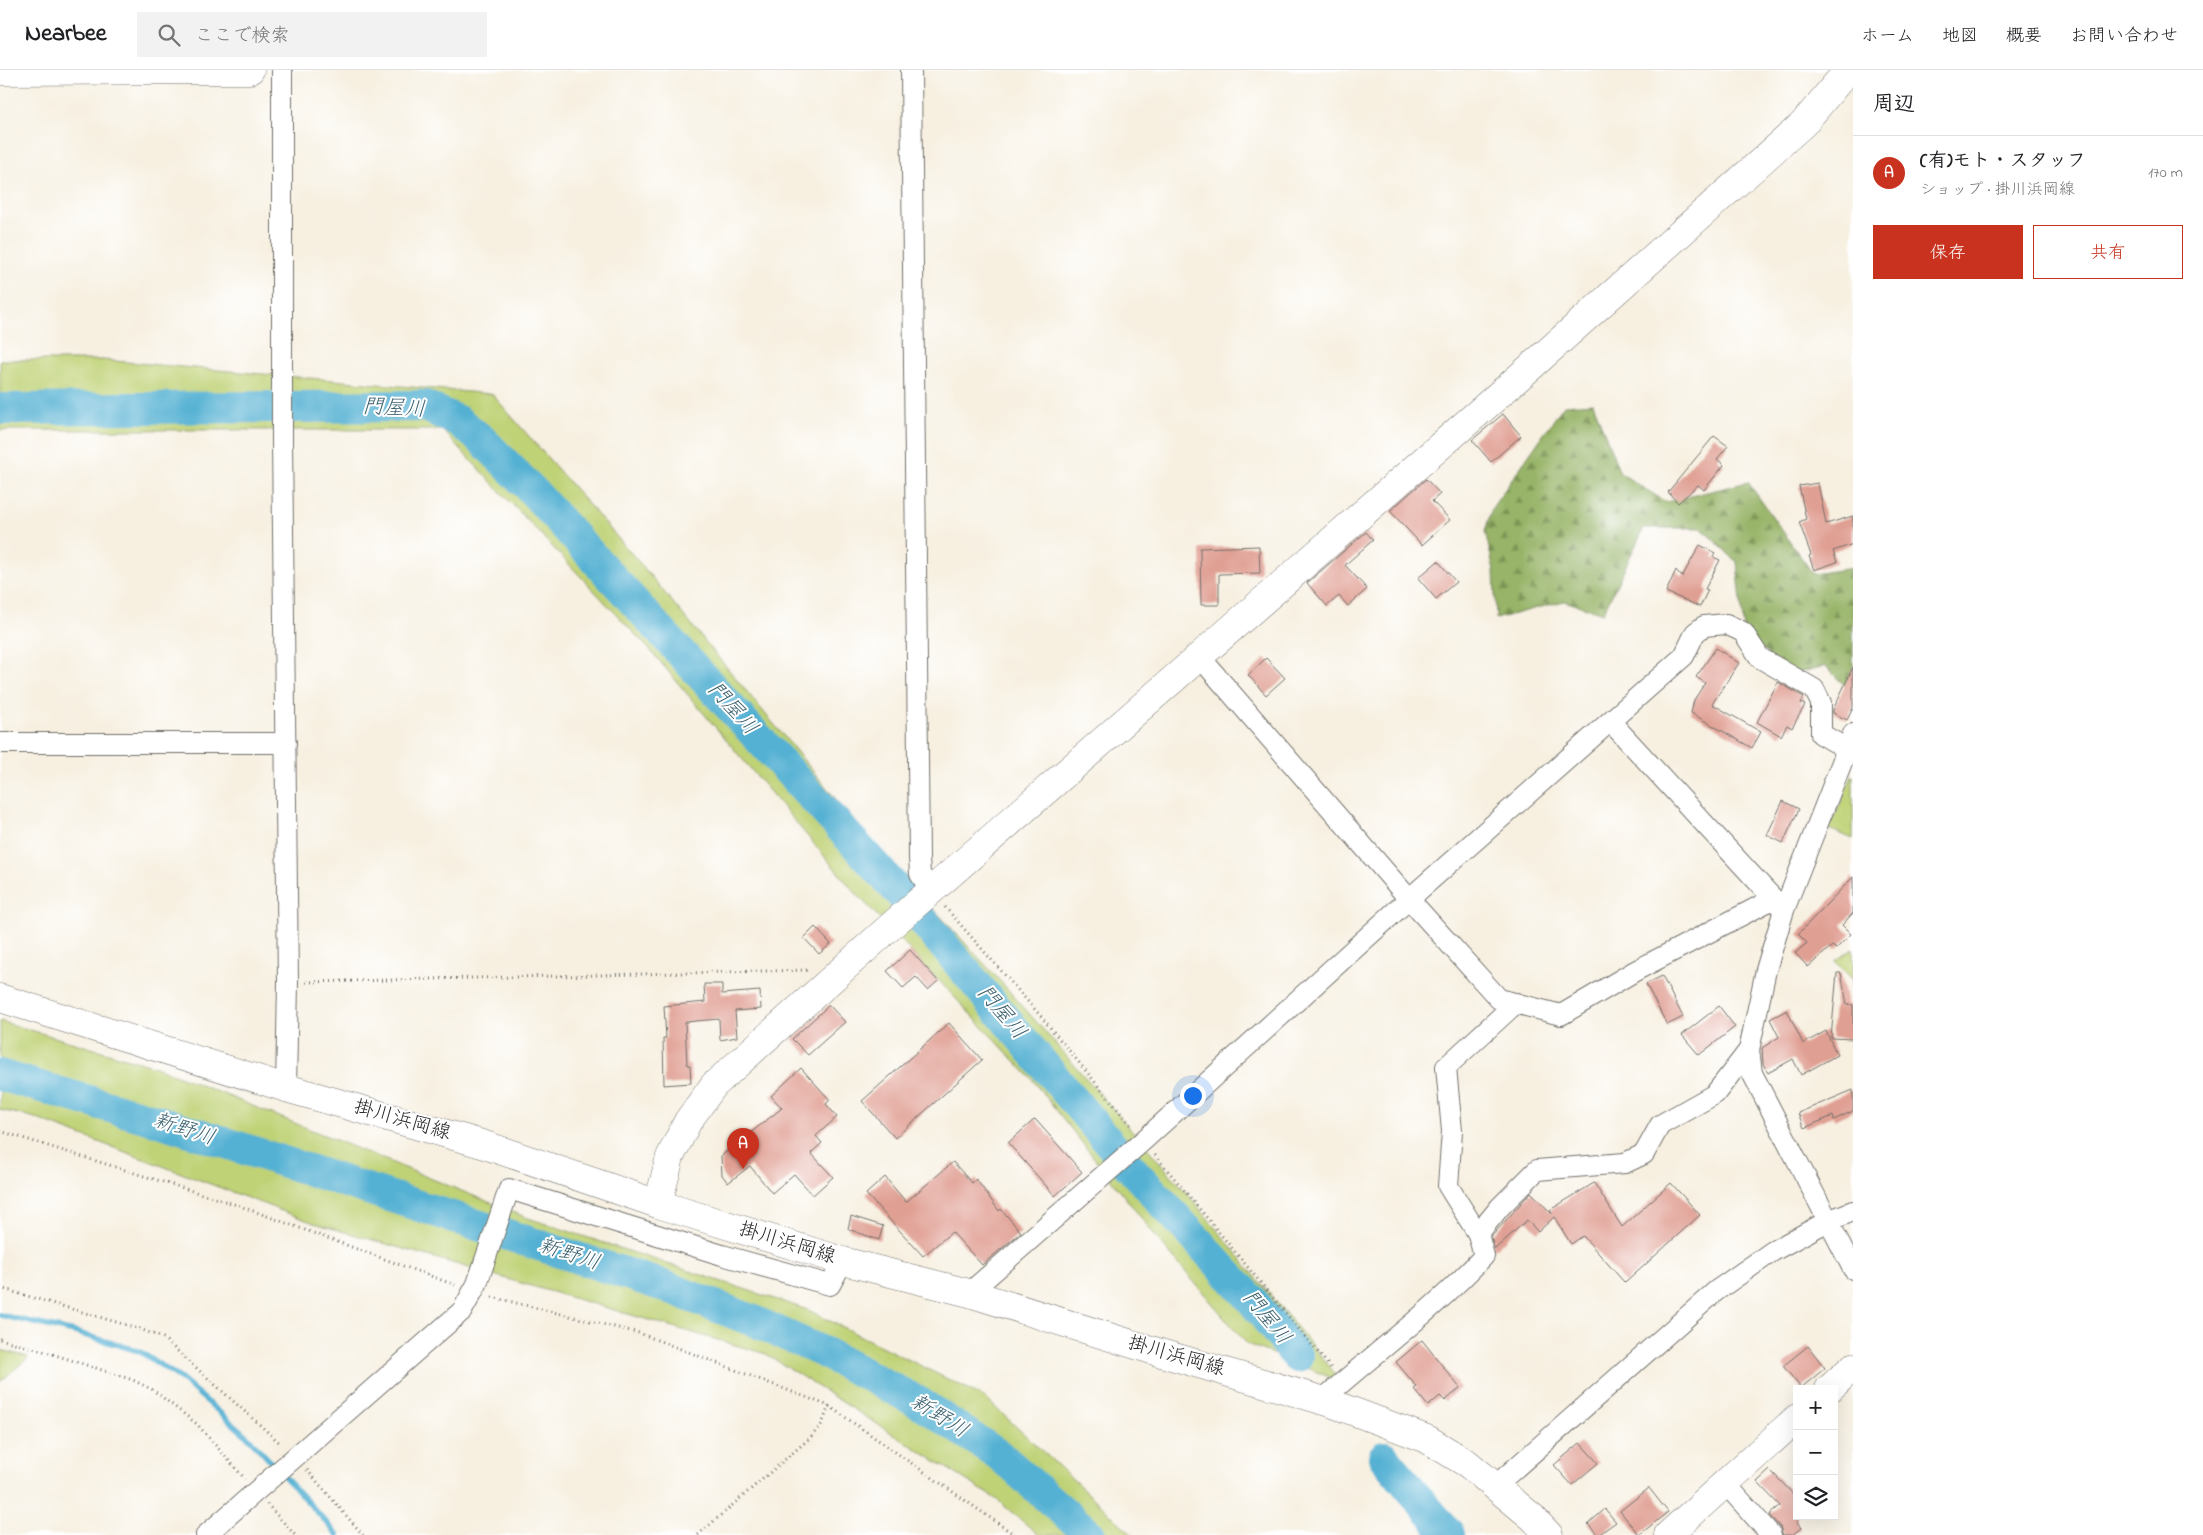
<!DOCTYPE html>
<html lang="ja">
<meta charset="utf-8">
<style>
body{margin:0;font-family:"Indie Flower","Klee One",sans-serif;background:#f2f2f2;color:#202124}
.controls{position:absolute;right:15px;bottom:15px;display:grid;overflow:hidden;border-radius:0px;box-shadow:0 5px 20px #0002}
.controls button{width:45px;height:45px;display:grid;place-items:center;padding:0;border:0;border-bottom:1px solid #e0e0e0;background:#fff;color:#202124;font:25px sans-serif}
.you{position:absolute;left:1192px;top:1025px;width:18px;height:18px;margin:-12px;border:4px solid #fff;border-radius:50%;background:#1a73e8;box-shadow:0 0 0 8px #1a73e833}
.badge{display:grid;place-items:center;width:32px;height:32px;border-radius:50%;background:#c8321e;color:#fff;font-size:16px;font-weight:700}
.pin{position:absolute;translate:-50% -41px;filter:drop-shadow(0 1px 2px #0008)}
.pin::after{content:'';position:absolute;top:26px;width:18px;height:15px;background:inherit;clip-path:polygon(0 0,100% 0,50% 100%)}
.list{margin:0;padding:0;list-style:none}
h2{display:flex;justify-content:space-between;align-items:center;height:65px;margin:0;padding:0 20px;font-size:21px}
h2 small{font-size:16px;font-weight:400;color:#757577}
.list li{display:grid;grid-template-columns:32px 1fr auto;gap:15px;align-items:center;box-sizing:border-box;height:75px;padding:0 20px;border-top:1px solid #e0e0e0}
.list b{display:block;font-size:19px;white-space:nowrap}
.list p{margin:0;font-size:16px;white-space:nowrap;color:#757577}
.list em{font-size:16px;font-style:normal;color:#757577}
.actions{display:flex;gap:10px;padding:15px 20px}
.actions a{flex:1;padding:11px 0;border:1px solid #c8321e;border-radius:0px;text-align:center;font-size:18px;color:#c8321e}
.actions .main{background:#c8321e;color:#fff}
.icon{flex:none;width:28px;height:28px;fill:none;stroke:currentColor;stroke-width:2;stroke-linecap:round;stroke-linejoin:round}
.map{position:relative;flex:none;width:1853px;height:1465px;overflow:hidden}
header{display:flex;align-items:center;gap:30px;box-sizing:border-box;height:70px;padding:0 25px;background:#fff;border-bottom:1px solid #e0e0e0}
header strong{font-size:24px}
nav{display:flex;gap:28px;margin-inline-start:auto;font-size:18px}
.search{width:350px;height:45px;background:#f2f2f2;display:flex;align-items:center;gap:12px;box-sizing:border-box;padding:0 18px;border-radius:0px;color:#757577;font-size:19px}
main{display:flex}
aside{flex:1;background:#fff}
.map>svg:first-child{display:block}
.green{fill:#bfd276;stroke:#757e50}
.forest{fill:url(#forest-firs);stroke:#617049}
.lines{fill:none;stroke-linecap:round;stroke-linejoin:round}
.stream{stroke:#55b1d3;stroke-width:5.5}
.river{stroke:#55b1d3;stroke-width:32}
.building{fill:#e09f93}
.street-casing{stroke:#72706b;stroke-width:22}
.secondary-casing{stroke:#72706b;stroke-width:29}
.primary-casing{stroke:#72706b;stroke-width:29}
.path{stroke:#72706b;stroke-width:3;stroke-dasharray:1 4;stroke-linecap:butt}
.street{stroke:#fff;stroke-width:20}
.secondary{stroke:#fff;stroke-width:28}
.primary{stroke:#fff;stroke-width:28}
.labels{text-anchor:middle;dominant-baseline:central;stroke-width:4;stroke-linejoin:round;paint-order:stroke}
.street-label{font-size:20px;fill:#2b2b2b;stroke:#fff}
.water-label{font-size:21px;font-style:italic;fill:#3c616e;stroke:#fff}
</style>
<header>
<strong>Nearbee</strong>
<div class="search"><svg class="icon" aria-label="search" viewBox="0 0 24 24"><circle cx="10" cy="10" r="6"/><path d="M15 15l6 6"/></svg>ここで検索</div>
<nav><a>ホーム</a><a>地図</a><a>概要</a><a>お問い合わせ</a></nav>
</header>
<main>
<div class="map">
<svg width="1853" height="1465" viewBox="0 0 1853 1465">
<defs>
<pattern id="forest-firs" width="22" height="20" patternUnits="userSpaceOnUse" patternTransform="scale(1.25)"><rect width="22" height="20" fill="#97b467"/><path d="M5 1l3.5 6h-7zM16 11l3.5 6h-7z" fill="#7b9355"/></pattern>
</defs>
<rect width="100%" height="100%" fill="#fff"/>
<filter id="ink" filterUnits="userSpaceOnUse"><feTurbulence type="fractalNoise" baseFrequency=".02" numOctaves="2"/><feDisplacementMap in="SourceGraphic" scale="10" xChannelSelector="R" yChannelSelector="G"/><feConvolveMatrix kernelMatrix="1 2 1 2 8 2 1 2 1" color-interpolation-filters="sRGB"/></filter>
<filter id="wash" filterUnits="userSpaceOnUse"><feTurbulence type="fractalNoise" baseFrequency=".0096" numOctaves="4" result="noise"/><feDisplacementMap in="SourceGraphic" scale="20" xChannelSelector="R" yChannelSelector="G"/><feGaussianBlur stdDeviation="1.12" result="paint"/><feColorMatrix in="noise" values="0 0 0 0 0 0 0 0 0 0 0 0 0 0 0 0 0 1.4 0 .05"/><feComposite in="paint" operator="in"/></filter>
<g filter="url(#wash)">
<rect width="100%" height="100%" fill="#f7f0e1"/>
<g class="green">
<polygon points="0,290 103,290 492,324 645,499 870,770 1003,914 1186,1122 1342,1312 1247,1274 1165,1178 1031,1008 852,819 651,581 442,360 0,360"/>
<polygon points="1852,706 1853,706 1853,769 1829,759"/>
<polygon points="1853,879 1853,910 1835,891"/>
<polygon points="0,951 159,998 528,1148 808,1240 984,1327 1133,1465 1039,1465 996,1429 766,1284 314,1153 32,1047 0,1040"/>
<polygon points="0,1280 29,1287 0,1312"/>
</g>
<polygon class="forest" points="1593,333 1620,403 1666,432 1748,412 1813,504 1853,498 1853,624 1825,596 1789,605 1744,562 1737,492 1701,458 1644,458 1603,543 1564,531 1496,549 1494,500 1485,461 1492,438 1564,335"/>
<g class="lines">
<polyline class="stream" points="0,1245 74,1262 139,1281 180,1308 248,1367 338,1465"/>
<g class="river">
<polyline points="0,339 425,336 458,351 482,370 530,418 898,821 1127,1094 1251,1229 1297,1287"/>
<polyline points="0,1005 168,1054 661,1215 754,1251 823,1282 920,1333 999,1385 1090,1465"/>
<polyline points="1384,1387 1449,1465"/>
</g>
</g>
<g id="blocks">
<g class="building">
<polygon points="1503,344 1521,366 1491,392 1472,370"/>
<polygon points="1714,366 1728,376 1717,389 1724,395 1704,420 1698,415 1678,433 1668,422"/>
<polygon points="1426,409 1440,424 1432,431 1450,450 1422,475 1390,441"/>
<polygon points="1818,413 1826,454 1853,446 1853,474 1833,481 1837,492 1814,500 1809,486 1811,485 1799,452 1806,449 1799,416"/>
<polygon points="1366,462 1373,470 1345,495 1367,519 1348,536 1339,526 1327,536 1307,513"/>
<polygon points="1700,475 1715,483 1713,487 1720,490 1705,519 1708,520 1700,537 1666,522 1676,500 1682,507"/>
<polygon points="1259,476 1260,503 1219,504 1219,535 1201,535 1200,478"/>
<polygon points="1438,491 1456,512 1436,529 1418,508"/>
<polygon points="1716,578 1739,593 1712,634 1761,662 1752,678 1691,643 1694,630 1705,613 1696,607"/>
<polygon points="1266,588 1285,608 1266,625 1248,605"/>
<polygon points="1853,597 1853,638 1847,650 1833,643 1833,640"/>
<polygon points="1778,612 1804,627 1801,633 1805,635 1792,658 1787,655 1781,666 1757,652"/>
<polygon points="1783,731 1799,739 1783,773 1767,765"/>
<polygon points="1853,807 1853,843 1842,855 1851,864 1836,879 1832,876 1808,897 1795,883 1807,873 1798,864"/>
<polygon points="815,857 831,874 819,884 804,868"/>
<polygon points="910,880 938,911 928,920 916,907 903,918 887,901"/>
<polygon points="1837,903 1841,903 1847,934 1853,935 1853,969 1831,968"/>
<polygon points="1662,906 1683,947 1667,955 1646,914"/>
<polygon points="704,914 722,914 722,924 760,921 761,939 735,941 737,967 720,970 719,949 685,952 687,995 690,995 691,1013 664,1015 663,968 666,968 664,936 705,932"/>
<polygon points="829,935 845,952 808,985 792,969"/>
<polygon points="1719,936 1735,957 1699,985 1682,965"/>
<polygon points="1787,940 1803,974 1826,961 1837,985 1801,1005 1793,989 1768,1003 1763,994 1762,978 1779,967 1770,949"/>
<polygon points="949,953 982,990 895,1068 862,1031"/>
<polygon points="801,998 830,1030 826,1034 837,1047 816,1066 822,1073 811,1083 833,1107 813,1125 794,1104 772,1123 750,1096 728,1113 722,1105 721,1086 782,1038 771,1026"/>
<polygon points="1853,1020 1853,1041 1834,1050 1833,1046 1804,1058 1798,1043"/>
<polygon points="1035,1049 1082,1102 1055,1126 1008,1073"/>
<polygon points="953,1092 972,1113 976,1109 999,1141 1001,1139 1021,1162 982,1195 952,1162 923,1186 866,1124 885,1107 906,1132"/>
<polygon points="1594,1113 1622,1157 1671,1113 1700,1145 1625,1213 1583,1166 1571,1174 1554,1147 1538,1162 1527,1150 1495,1179 1494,1178 1491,1167 1531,1122 1552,1144 1550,1140"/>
<polygon points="851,1146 883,1156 879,1170 848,1159"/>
<polygon points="1422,1270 1460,1318 1445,1331 1440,1326 1428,1336 1414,1319 1417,1317 1396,1292"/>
<polygon points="1808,1276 1825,1298 1801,1318 1783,1296"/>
<polygon points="1580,1373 1598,1393 1572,1415 1554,1395"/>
<polygon points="1770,1400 1797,1428 1797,1453 1801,1458 1792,1465 1783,1465 1780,1457 1769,1445 1780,1436 1757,1412"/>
<polygon points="1649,1418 1668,1442 1639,1465 1620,1441"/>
<polygon points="1605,1439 1616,1452 1598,1465 1588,1454"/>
</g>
</g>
</g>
<g filter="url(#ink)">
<use href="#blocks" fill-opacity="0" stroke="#72706b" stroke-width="1"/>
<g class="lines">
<defs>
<g id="street">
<polyline points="282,0 282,370 288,912 286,1018"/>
<polyline points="911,0 919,788 920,804 931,821"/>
<polyline points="1199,586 1409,829 1499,929 1561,945 1635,901 1773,829"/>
<polyline points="1610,651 1781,837"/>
<polyline points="1853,664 1784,840 1766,900 1749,980 1752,1003 1853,1199"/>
<polyline points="0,673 286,673"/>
<polyline points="1478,1164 1500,1137 1537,1100 1625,1093 1644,1084 1660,1055 1715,1024 1749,980"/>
<polyline points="969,1223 1144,1070 1409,829 1684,586 1695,563 1704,556 1726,554 1743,562 1760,588 1814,619 1821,633 1821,664 1847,679"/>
<path d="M1322 1330C1376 1282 1435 1239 1484 1186L1478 1164 1448 1116 1452 1061 1446 997 1516 933"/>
<polyline points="1725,1413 1771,1465"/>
<polyline points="1495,1416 1716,1221 1773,1181 1828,1151 1853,1141"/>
<polyline points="206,1465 462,1241 477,1214 509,1119 722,1185 830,1215 843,1191"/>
</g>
<g id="secondary">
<polyline points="0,1 250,0"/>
<polyline points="658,1134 670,1087 688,1051 714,1015 892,855 1534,294 1803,54 1848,0"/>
<polyline points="1829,1319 1853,1297"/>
<polyline points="1668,1465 1797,1348"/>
</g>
<polyline id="primary" points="0,928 286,1018 482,1074 658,1134 843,1191 969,1223 1161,1283 1328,1332 1427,1369 1468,1394 1532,1447 1549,1465"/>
</defs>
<use href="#street" class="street-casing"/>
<use href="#secondary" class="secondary-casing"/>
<use href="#primary" class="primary-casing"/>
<g class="path">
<polyline points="945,837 1039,944 1132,1057"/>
<polyline points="306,912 807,900"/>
<polyline points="0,1061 237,1135 455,1215"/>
<polyline points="1155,1085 1331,1298"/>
<polyline points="0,1218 140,1259 163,1268 281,1374"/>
<polyline points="492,1227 639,1263 829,1336 1015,1465"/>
<polyline points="0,1269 43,1281 133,1310 153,1320 197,1354 245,1409"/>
<polyline points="307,1400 363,1465"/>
<polyline points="267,1434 295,1465"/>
<polyline points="698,1465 811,1367 822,1354 829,1336"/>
</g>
<use href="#street" class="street"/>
<use href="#secondary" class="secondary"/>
<use href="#primary" class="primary"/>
</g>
</g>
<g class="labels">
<g class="street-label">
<text transform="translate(402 1051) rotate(16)">掛川浜岡線</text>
<text transform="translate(787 1174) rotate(17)">掛川浜岡線</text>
<text transform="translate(1176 1287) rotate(16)">掛川浜岡線</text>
</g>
<g class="water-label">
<text transform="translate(394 339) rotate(3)">門屋川</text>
<text transform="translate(732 639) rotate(48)">門屋川</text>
<text transform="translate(1001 943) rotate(50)">門屋川</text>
<text transform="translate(184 1060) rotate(18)">新野川</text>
<text transform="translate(569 1185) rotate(18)">新野川</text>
<text transform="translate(1266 1248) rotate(51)">門屋川</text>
<text transform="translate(939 1347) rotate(32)">新野川</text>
</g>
</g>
</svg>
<div class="controls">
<button>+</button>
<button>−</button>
<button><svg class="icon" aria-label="layers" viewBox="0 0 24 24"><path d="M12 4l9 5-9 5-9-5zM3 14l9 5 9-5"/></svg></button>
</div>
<div class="you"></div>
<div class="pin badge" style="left:743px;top:1099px">A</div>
</div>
<aside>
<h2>周辺<small></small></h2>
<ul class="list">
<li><span class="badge">A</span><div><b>(有)モト・スタッフ</b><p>ショップ · 掛川浜岡線</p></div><em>170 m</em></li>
</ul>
<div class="actions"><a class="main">保存</a><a>共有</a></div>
</aside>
</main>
